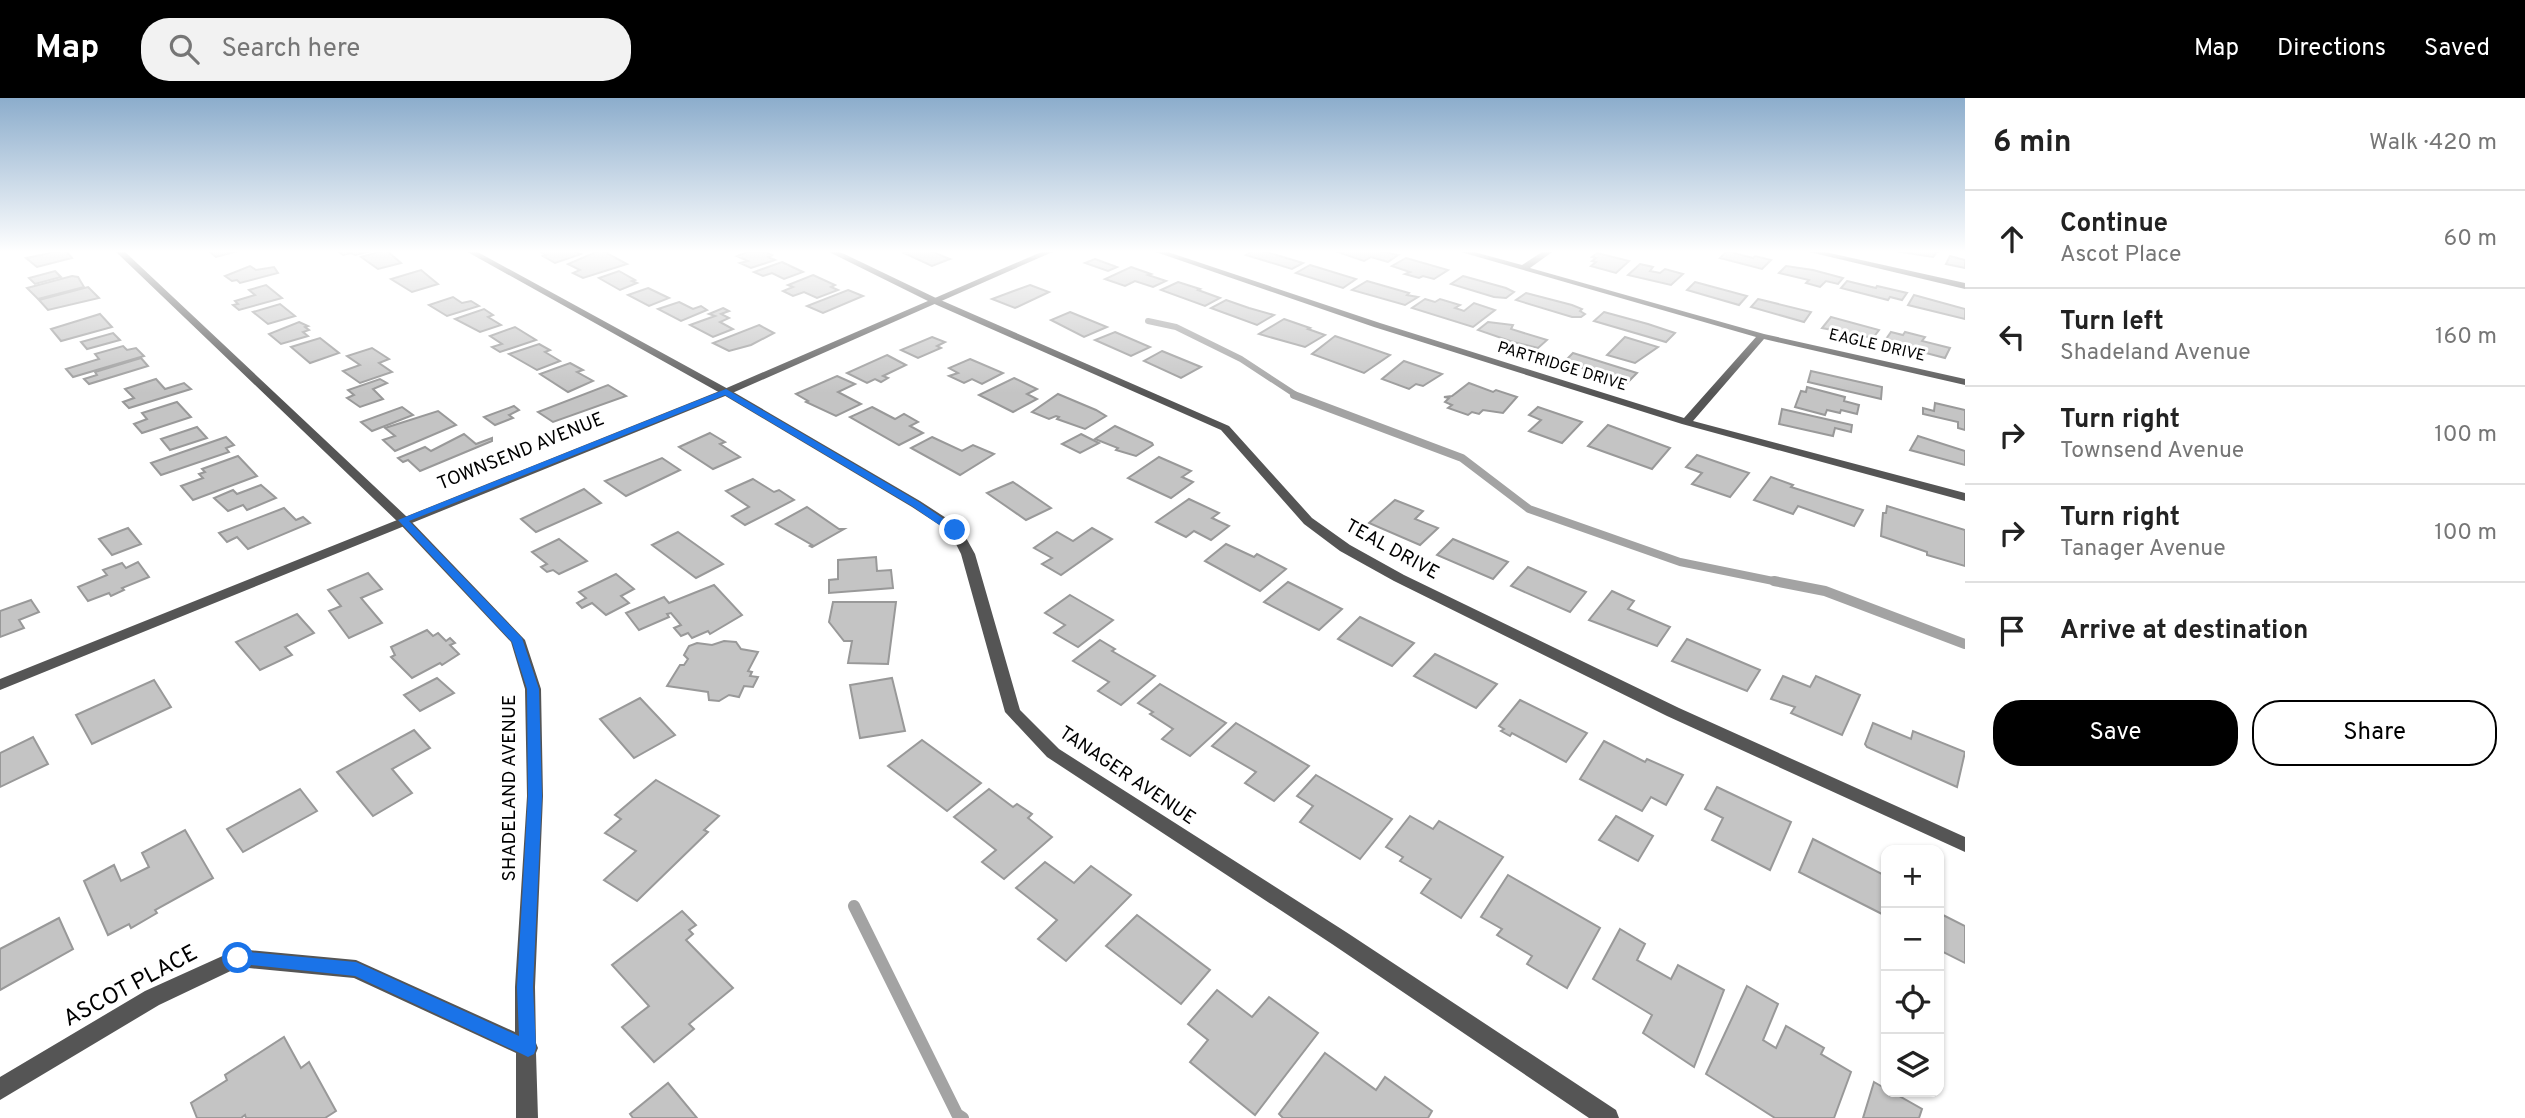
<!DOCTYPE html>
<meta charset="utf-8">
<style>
body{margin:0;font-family:Overpass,sans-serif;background:#f2f2f2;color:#222}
.controls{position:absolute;right:21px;bottom:21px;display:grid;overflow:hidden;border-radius:14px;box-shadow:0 2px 5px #0004}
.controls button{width:63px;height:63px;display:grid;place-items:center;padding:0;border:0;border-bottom:2px solid #e0e0e0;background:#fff;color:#222;font:35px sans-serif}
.stop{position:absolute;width:21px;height:21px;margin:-16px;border:5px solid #1a73e8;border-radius:50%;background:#fff}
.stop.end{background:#1a73e8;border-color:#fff;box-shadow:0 2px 7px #0008}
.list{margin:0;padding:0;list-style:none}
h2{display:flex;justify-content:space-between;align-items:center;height:91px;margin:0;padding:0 28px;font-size:30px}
h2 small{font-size:23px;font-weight:400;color:#767676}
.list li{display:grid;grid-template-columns:46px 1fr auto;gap:21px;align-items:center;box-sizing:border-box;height:98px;padding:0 28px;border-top:2px solid #e0e0e0}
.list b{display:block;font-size:26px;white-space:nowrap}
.list p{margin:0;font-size:23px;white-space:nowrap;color:#767676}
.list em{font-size:23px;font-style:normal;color:#767676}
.actions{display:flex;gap:14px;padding:21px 28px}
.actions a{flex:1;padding:16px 0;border:2px solid #000;border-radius:28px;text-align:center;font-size:24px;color:#000}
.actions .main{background:#000;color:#fff}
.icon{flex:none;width:38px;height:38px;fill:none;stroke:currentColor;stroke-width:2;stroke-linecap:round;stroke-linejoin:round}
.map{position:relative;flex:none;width:1965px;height:1020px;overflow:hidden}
header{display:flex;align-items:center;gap:42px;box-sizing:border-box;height:98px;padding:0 35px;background:#000;color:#fff}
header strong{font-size:33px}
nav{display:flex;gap:38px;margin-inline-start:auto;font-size:24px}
.search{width:490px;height:63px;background:#f2f2f2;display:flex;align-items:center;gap:18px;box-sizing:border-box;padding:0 24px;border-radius:28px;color:#767676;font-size:26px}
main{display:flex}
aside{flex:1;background:#fff}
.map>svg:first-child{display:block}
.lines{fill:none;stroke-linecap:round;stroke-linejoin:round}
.stream-far3{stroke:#a3a3a3;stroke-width:6}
.stream-far2{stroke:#a3a3a3;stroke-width:8}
.stream-far1{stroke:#a3a3a3;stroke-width:10}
.stream{stroke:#a3a3a3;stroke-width:12}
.building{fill:#c4c4c4;stroke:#999;stroke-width:2}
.minor{fill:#555;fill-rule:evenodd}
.tertiary{fill:#555;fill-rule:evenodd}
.route{fill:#1a73e8}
.labels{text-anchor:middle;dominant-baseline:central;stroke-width:6;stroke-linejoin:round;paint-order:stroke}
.far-street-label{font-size:16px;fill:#000;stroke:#fff}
.street-label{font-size:19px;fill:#000;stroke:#fff}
.near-street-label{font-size:23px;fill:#000;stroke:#fff}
</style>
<header>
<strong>Map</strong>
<div class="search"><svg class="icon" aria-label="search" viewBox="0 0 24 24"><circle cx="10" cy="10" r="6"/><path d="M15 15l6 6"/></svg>Search here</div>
<nav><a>Map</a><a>Directions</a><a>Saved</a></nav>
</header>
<main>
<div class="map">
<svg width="1965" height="1020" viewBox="0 0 1965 1020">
<rect width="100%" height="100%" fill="#fff"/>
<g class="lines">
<polyline class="stream-far3" points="1148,223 1176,229 1241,261 1299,299"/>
<polyline class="stream-far2" points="1294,297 1462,360 1529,411 1680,464 1783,485"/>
<polyline class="stream-far1" points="1774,483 1825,493 1965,546"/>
<polyline class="stream" points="854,808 957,1016 963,1020"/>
</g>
<g class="building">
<polygon points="65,152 72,160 37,169 26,160"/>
<polygon points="213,152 241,152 216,159 209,153"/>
<polygon points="336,152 375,152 355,157 351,155 343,157"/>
<polygon points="386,152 401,165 378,171 361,159"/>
<polygon points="545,152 583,152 576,154 581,156 555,165 543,158 546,157 541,154"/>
<polygon points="601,152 627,166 583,180 573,175 580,172 568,166"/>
<polygon points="911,152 928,152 950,161 932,168 904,155"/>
<polygon points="1255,152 1260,152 1303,165 1292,171 1246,157"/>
<polygon points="1338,152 1375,152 1398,157 1388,164 1371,159 1364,163 1335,153"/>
<polygon points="1889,152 1930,152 1937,154 1933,159"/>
<polygon points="750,153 767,155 772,157 768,159 775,162 751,170 740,165 748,163 737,158"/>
<polygon points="1727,153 1753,160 1755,158 1771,162 1762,171 1720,160"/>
<polygon points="1597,155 1629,163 1616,175 1591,168 1596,164 1592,163 1596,160 1592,159"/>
<polygon points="1950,158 1965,162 1965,170 1946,166"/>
<polygon points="1406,160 1448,172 1434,181 1423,178 1419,180 1405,176 1410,174 1392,168"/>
<polygon points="1095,161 1117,169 1108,173 1085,165"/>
<polygon points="782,164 803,174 784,181 772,175 763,178 754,174"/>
<polygon points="1640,166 1653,169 1650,173 1660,175 1665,171 1683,176 1671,187 1628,177"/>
<polygon points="1310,167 1356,181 1343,190 1296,175"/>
<polygon points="250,168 256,172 274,169 278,175 240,185 237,182 232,183 225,178"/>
<polygon points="1786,168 1813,172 1843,180 1838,186 1826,183 1820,189 1806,185 1809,182 1779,175"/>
<polygon points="1131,169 1151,176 1148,177 1166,183 1153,189 1135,183 1125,188 1105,181"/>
<polygon points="421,172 438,186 412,194 391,181"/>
<polygon points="55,173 61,179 35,186 29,180"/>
<polygon points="619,173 635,182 632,183 637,185 620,192 599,180"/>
<polygon points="813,177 835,187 831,189 838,192 817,200 804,194 793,198 783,193 793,189 788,187"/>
<polygon points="72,178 78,179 84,189 38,201 27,190"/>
<polygon points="1463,178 1506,190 1514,194 1506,200 1494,199 1451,186"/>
<polygon points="1367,183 1409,195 1407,197 1418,199 1405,207 1352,192"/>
<polygon points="1847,183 1876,190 1877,188 1907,195 1902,202 1890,199 1888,202 1841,190"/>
<polygon points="1178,184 1200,191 1198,192 1220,200 1205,208 1161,192"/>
<polygon points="1695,184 1747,198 1739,207 1687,192"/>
<polygon points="266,187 282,200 239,212 233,207 238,206 235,203 255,197 249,192"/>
<polygon points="1030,187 1049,194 1015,210 992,201"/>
<polygon points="88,189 99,200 48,212 39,202"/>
<polygon points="648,190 669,200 649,208 628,197"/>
<polygon points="848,192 863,198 823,215 807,208"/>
<polygon points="1526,195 1572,207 1582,211 1580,213 1585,216 1581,219 1572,219 1516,202"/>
<polygon points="1914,197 1965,211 1965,221 1908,207"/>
<polygon points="453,199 462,205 471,203 479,208 447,218 429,207"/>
<polygon points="1425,201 1435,204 1440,201 1460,207 1455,210 1464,213 1474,205 1495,212 1473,229 1412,210"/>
<polygon points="1758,201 1811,214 1804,224 1751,209"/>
<polygon points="1226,202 1249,210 1274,217 1257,227 1211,210"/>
<polygon points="679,204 693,211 701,208 707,212 681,223 658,211"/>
<polygon points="280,206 295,218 268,226 253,214"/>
<polygon points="723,210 729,213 721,216 729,220 720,224 733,231 713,239 690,227 715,218 709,216"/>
<polygon points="484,211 493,217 488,219 501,227 480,234 455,221"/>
<polygon points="1070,214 1107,229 1084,239 1051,222"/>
<polygon points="1604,214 1648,226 1675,235 1666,244 1594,223"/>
<polygon points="100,216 112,229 61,243 51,231"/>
<polygon points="1831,219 1879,232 1873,240 1822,230"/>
<polygon points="1284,221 1310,230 1308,231 1325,237 1305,249 1259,236"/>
<polygon points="299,224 308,228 305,229 309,232 303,234 308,238 281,246 269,236"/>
<polygon points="1488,224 1513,227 1511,231 1547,242 1538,250 1513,244 1478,232"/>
<polygon points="759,227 774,235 751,247 729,253 713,245"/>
<polygon points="515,229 536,242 500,254 492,249 502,246 490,238"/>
<polygon points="1115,234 1150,249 1131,258 1095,242"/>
<polygon points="1891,234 1903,237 1905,234 1925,239 1922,243 1950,250 1945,260 1884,244"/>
<polygon points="113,235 120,242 87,251 81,244"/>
<polygon points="1335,238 1390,257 1364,275 1312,256"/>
<polygon points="932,239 945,244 937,248 941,250 918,260 901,252"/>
<polygon points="1625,239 1658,249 1635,265 1607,257"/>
<polygon points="320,240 339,255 310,265 291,249"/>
<polygon points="539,246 550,252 545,254 560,263 537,272 509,256"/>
<polygon points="123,248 127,252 136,250 144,258 73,279 66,271 99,261 95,256"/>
<polygon points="372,250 389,261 379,265 392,274 360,285 343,273 360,267 347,258"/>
<polygon points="1162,253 1201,269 1181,280 1144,263"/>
<polygon points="1573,255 1637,275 1627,285 1564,264"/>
<polygon points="887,257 906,267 883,278 888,280 881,284 875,281 867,285 847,275"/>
<polygon points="141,260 148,268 89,286 84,281 97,277 95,274"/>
<polygon points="970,261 1003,275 982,286 972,281 964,285 949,278 958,275 949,270"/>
<polygon points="1404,263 1442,276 1423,288 1416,286 1409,291 1382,281"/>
<polygon points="570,265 583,272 577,274 593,283 568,294 540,276"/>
<polygon points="1811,273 1882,289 1881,301 1808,284"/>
<polygon points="837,278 855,286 838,294 861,306 836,318 806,304 808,303 796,296"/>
<polygon points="1014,280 1037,291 1027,296 1037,301 1013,314 979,297"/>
<polygon points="156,281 165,291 184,285 191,291 129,310 123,304 134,300 125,291"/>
<polygon points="380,281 387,285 373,291 383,301 360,309 347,300 354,297 348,292"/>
<polygon points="1469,285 1493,294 1496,292 1517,299 1503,315 1483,312 1479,316 1472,314 1468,317 1448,310 1452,307 1445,304 1449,300 1444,299 1452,298"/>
<polygon points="608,287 626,298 553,324 538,314"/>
<polygon points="1807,289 1845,299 1844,303 1859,307 1857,316 1841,312 1840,315 1827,312 1825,317 1795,309 1801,293 1806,294"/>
<polygon points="1058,296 1096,312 1106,318 1085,331 1057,321 1059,319 1056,318 1049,321 1032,314"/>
<polygon points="177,304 191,319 142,335 134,326 147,321 142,315"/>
<polygon points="1935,305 1965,312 1965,332 1958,330 1958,324 1923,316 1923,310 1934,313"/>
<polygon points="514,308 519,312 509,317 513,320 495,327 484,319"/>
<polygon points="402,309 413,317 372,333 361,324"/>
<polygon points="872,309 895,321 904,316 918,324 910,328 923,335 899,347 850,319"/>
<polygon points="1538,309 1582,324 1562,345 1529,333 1541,322 1529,317"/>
<polygon points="1782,311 1852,327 1851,334 1835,330 1833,338 1779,326"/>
<polygon points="438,313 456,327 395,353 383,342 395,338 385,330"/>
<polygon points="1608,327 1670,350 1652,371 1588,348"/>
<polygon points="1115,328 1152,345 1153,347 1136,358 1116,352 1118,350 1095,341"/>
<polygon points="197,329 207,340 170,352 161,341"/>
<polygon points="710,335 725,344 720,346 740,359 713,371 679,349"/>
<polygon points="464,336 476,346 492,340 492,343 420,373 408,362 403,364 398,360 425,349 431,353"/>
<polygon points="1081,336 1099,345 1080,355 1062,346"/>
<polygon points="1918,338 1965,353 1965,367 1910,352"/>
<polygon points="226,339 234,347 226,350 229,354 161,377 151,365"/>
<polygon points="932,339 962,353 973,347 994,356 960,377 911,350"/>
<polygon points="1697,357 1749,375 1730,399 1692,386 1702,375 1686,369"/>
<polygon points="238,358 257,378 193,402 181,388 203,380 199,376 205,374 202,371"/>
<polygon points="1159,359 1191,373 1182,379 1193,384 1171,400 1128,380"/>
<polygon points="662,360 680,372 626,398 605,383"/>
<polygon points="1771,379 1793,387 1791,389 1863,412 1854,428 1798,408 1793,416 1754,402"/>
<polygon points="753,381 774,394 779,392 794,402 745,427 732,418 749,409 726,393"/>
<polygon points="1013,384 1051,410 1026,422 987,395"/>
<polygon points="261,387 276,400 247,412 243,407 228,413 214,400 233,392 237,396"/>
<polygon points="584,391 601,405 536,434 521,421"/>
<polygon points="1189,401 1219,415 1212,420 1229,428 1211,442 1194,433 1186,439 1156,424"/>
<polygon points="1395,402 1423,413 1415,421 1438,430 1420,447 1369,425"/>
<polygon points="1887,408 1965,432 1965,468 1927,457 1927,454 1881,438 1883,415 1886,415"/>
<polygon points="807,409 839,431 844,431 812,449 810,448 812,447 776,426"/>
<polygon points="284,410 296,422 303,419 310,425 248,451 237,439 227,444 219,435"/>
<polygon points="128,430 141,446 112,457 99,441"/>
<polygon points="1092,430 1112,441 1061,477 1042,466 1052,460 1034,450 1057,434 1073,443"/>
<polygon points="678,434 723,466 696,480 652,447"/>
<polygon points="559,441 587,463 559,476 553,472 547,474 541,469 547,466 532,454"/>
<polygon points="1453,441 1508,464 1493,481 1437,457"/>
<polygon points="1226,446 1254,459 1257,456 1286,471 1260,493 1205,463"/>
<polygon points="876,459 877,473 891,472 893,490 829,495 829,482 838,481 838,462"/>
<polygon points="138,464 149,479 122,490 124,492 111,498 109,495 88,503 78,489 107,477 103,472 122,465 126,470"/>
<polygon points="1528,469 1586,494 1570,514 1511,488"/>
<polygon points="368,475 382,491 361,500 382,525 349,540 329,513 341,508 328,492"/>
<polygon points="616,476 634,491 621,498 629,505 606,517 592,505 582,510 577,505 586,500 579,494"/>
<polygon points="1288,484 1342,511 1319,532 1264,504"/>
<polygon points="714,487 742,517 710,536 708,533 692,540 688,535 681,538 674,530 681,527 671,515 667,516 669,519 639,532 626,515 664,499 669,505"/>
<polygon points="1612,493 1634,503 1628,511 1670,529 1657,548 1589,522"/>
<polygon points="1070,497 1113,522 1078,549 1054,535 1065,527 1045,515"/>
<polygon points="31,502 39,514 19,522 24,530 0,539 0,513"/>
<polygon points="833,504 896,504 888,566 848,565 852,543 844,543 829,524"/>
<polygon points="297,516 314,535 285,549 292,557 260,572 236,544"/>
<polygon points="1360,519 1414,545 1392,568 1338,541"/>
<polygon points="427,532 433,538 438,535 446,543 450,540 455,545 450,547 459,556 442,567 440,565 412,580 391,559 395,557 391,549"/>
<polygon points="1687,541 1760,572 1747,593 1672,563"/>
<polygon points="1100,542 1115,551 1112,553 1155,578 1121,607 1098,593 1109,584 1073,563"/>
<polygon points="724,543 736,544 741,551 758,554 748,573 752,574 750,578 758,579 753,589 744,588 739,599 729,597 719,603 709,602 708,594 667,588 680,567 684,567 688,561 684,557 689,548 697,545 712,547"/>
<polygon points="1435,556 1497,586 1476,610 1414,578"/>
<polygon points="1783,578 1810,589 1816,578 1860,597 1842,637 1791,615 1795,609 1771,601"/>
<polygon points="437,580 454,595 420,613 404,597"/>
<polygon points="892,580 905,633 860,640 850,587"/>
<polygon points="154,582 171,609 92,646 76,617"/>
<polygon points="1160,586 1226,625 1190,658 1162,641 1173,631 1150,616 1153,614 1138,605"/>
<polygon points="640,600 675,637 634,660 600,621"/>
<polygon points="1520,602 1587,635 1566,664 1512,635 1510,638 1501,633 1504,631 1499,628"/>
<polygon points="1236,625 1309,668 1274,703 1245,685 1256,674 1212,648"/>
<polygon points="1873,625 1911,641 1913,633 1965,654 1957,689 1867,649 1865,646"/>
<polygon points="414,632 430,650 392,671 412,695 373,718 337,674"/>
<polygon points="33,639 48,666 0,689 0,655"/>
<polygon points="922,642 981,685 947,713 888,668"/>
<polygon points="1604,643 1645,664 1647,661 1683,677 1666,707 1651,699 1642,713 1580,681"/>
<polygon points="1316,677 1392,721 1360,761 1300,724 1313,708 1297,698"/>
<polygon points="656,682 719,718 704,732 708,734 637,803 604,782 636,753 605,735 621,721 615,717"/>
<polygon points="1717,689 1791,724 1770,772 1712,742 1723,720 1705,711"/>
<polygon points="300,691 317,713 243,754 227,731"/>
<polygon points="989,691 1013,709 1017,706 1032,716 1028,720 1052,739 1004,781 982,764 996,752 954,719"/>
<polygon points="1410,718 1433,731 1439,723 1503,759 1461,820 1421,795 1431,781 1400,763 1403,759 1386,749"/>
<polygon points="1616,718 1653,738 1638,763 1599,742"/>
<polygon points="185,732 213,780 155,812 157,815 131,830 129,826 108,837 84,783 114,767 121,783 149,769 142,755"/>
<polygon points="1813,741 1886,778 1886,818 1799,774"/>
<polygon points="1045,764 1074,785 1091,768 1131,797 1066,863 1038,841 1057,822 1016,790"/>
<polygon points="1508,777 1600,830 1567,890 1527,866 1532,858 1497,837 1502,831 1481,819"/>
<polygon points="682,813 696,827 689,832 693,836 686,842 733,890 689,926 694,931 654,964 622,929 649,908 612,867"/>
<polygon points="1939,815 1965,828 1965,865 1939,852"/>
<polygon points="1137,817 1210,872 1181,906 1106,848"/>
<polygon points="59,820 73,851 0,892 0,851"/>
<polygon points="1620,831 1645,846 1637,862 1671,881 1678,867 1724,892 1694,969 1643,935 1652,917 1593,881"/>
<polygon points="1747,888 1778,906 1763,942 1776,950 1786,928 1824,950 1821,956 1851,974 1834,1020 1775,1020 1706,976"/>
<polygon points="1217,892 1252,919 1269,899 1318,935 1255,1017 1190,964 1208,942 1188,926"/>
<polygon points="284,939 301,970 309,964 336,1013 325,1020 246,1020 245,1017 241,1020 197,1020 191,1005 227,982 225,977"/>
<polygon points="1325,955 1376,992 1385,979 1432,1013 1428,1020 1283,1020 1279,1016"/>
<polygon points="1874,984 1886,991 1886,994 1892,994 1922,1011 1919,1020 1863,1020"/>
<polygon points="668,985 697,1020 633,1020 630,1016"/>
</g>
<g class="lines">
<g class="minor">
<polygon points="114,152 123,152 407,419 525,542 541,591 543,698 535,889 536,945 538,950 536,955 538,1020 516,1020 516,955 354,880 239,869 159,907 0,1002 0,979 145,893 238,851 356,862 515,934 515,889 527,698 525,591 511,544 399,425"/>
<polygon points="464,152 474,152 730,292 920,403 960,429 975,456 1020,612 1059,651 1346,834 1616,1012 1619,1020 1589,1020 1332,846 1047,659 1005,614 961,456 950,434 912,409 722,296"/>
<polygon points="825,152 836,152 936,200 1229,328 1312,420 1350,447 1404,477 1679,610 1965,739 1965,754 1667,618 1394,483 1340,453 1304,426 1221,332 930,204"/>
<polygon points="1150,152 1162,152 1380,225 1684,320 1756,239 1454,152 1467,152 1522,167 1545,152 1555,152 1530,170 1764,236 1965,281 1965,287 1764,241 1693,323 1965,395 1965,403 1682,326 1374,229"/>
<polygon points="1801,152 1816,152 1965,185 1965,191"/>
</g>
<polygon class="tertiary" points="1046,152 1057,152 730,296 0,592 0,581 722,292"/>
</g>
<linearGradient id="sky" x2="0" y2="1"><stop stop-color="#8cadcc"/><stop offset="0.52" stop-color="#fff"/><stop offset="1" stop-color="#fff" stop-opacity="0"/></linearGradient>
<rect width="1965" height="295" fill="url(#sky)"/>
<polygon class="route" points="726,291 919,404 960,432 951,435 912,408 725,297 409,423 522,540 539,591 542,698 533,889 536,950 534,956 528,959 522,956 355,878 232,865 230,860 232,855 238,853 356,864 519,938 517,889 528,698 527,591 512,544 398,422"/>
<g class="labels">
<g class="far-street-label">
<text transform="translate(1877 248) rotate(13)">EAGLE DRIVE</text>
<text transform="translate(1562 269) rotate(17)">PARTRIDGE DRIVE</text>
</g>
<g class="street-label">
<text transform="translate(521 354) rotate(-22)">TOWNSEND AVENUE</text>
<text transform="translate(1392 452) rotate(29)">TEAL DRIVE</text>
<text transform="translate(1127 678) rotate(34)">TANAGER AVENUE</text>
<text transform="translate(510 690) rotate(-90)">SHADELAND AVENUE</text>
</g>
<g class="near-street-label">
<text transform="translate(131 889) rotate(-28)">ASCOT PLACE</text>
</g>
</g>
</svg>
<div class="controls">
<button>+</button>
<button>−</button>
<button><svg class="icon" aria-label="locate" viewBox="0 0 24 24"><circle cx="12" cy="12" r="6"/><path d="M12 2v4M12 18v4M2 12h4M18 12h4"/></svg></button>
<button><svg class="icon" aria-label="layers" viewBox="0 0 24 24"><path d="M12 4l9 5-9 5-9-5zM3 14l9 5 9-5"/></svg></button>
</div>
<div class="stop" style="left:238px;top:860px"></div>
<div class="stop end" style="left:955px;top:432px"></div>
</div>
<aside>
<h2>6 min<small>Walk · 420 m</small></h2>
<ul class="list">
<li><svg class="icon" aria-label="ahead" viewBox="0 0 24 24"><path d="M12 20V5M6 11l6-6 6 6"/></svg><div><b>Continue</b><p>Ascot Place</p></div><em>60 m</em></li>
<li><svg class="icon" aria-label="left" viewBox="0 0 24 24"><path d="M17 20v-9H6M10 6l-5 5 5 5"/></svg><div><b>Turn left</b><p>Shadeland Avenue</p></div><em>160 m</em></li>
<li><svg class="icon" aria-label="right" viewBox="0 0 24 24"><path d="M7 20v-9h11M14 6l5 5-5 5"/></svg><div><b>Turn right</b><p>Townsend Avenue</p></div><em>100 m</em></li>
<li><svg class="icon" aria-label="right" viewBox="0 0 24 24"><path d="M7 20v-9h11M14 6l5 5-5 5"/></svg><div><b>Turn right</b><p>Tanager Avenue</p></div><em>100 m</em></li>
<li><svg class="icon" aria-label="arrive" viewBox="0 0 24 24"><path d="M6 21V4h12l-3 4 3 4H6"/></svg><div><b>Arrive at destination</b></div></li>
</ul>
<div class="actions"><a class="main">Save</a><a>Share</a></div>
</aside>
</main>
